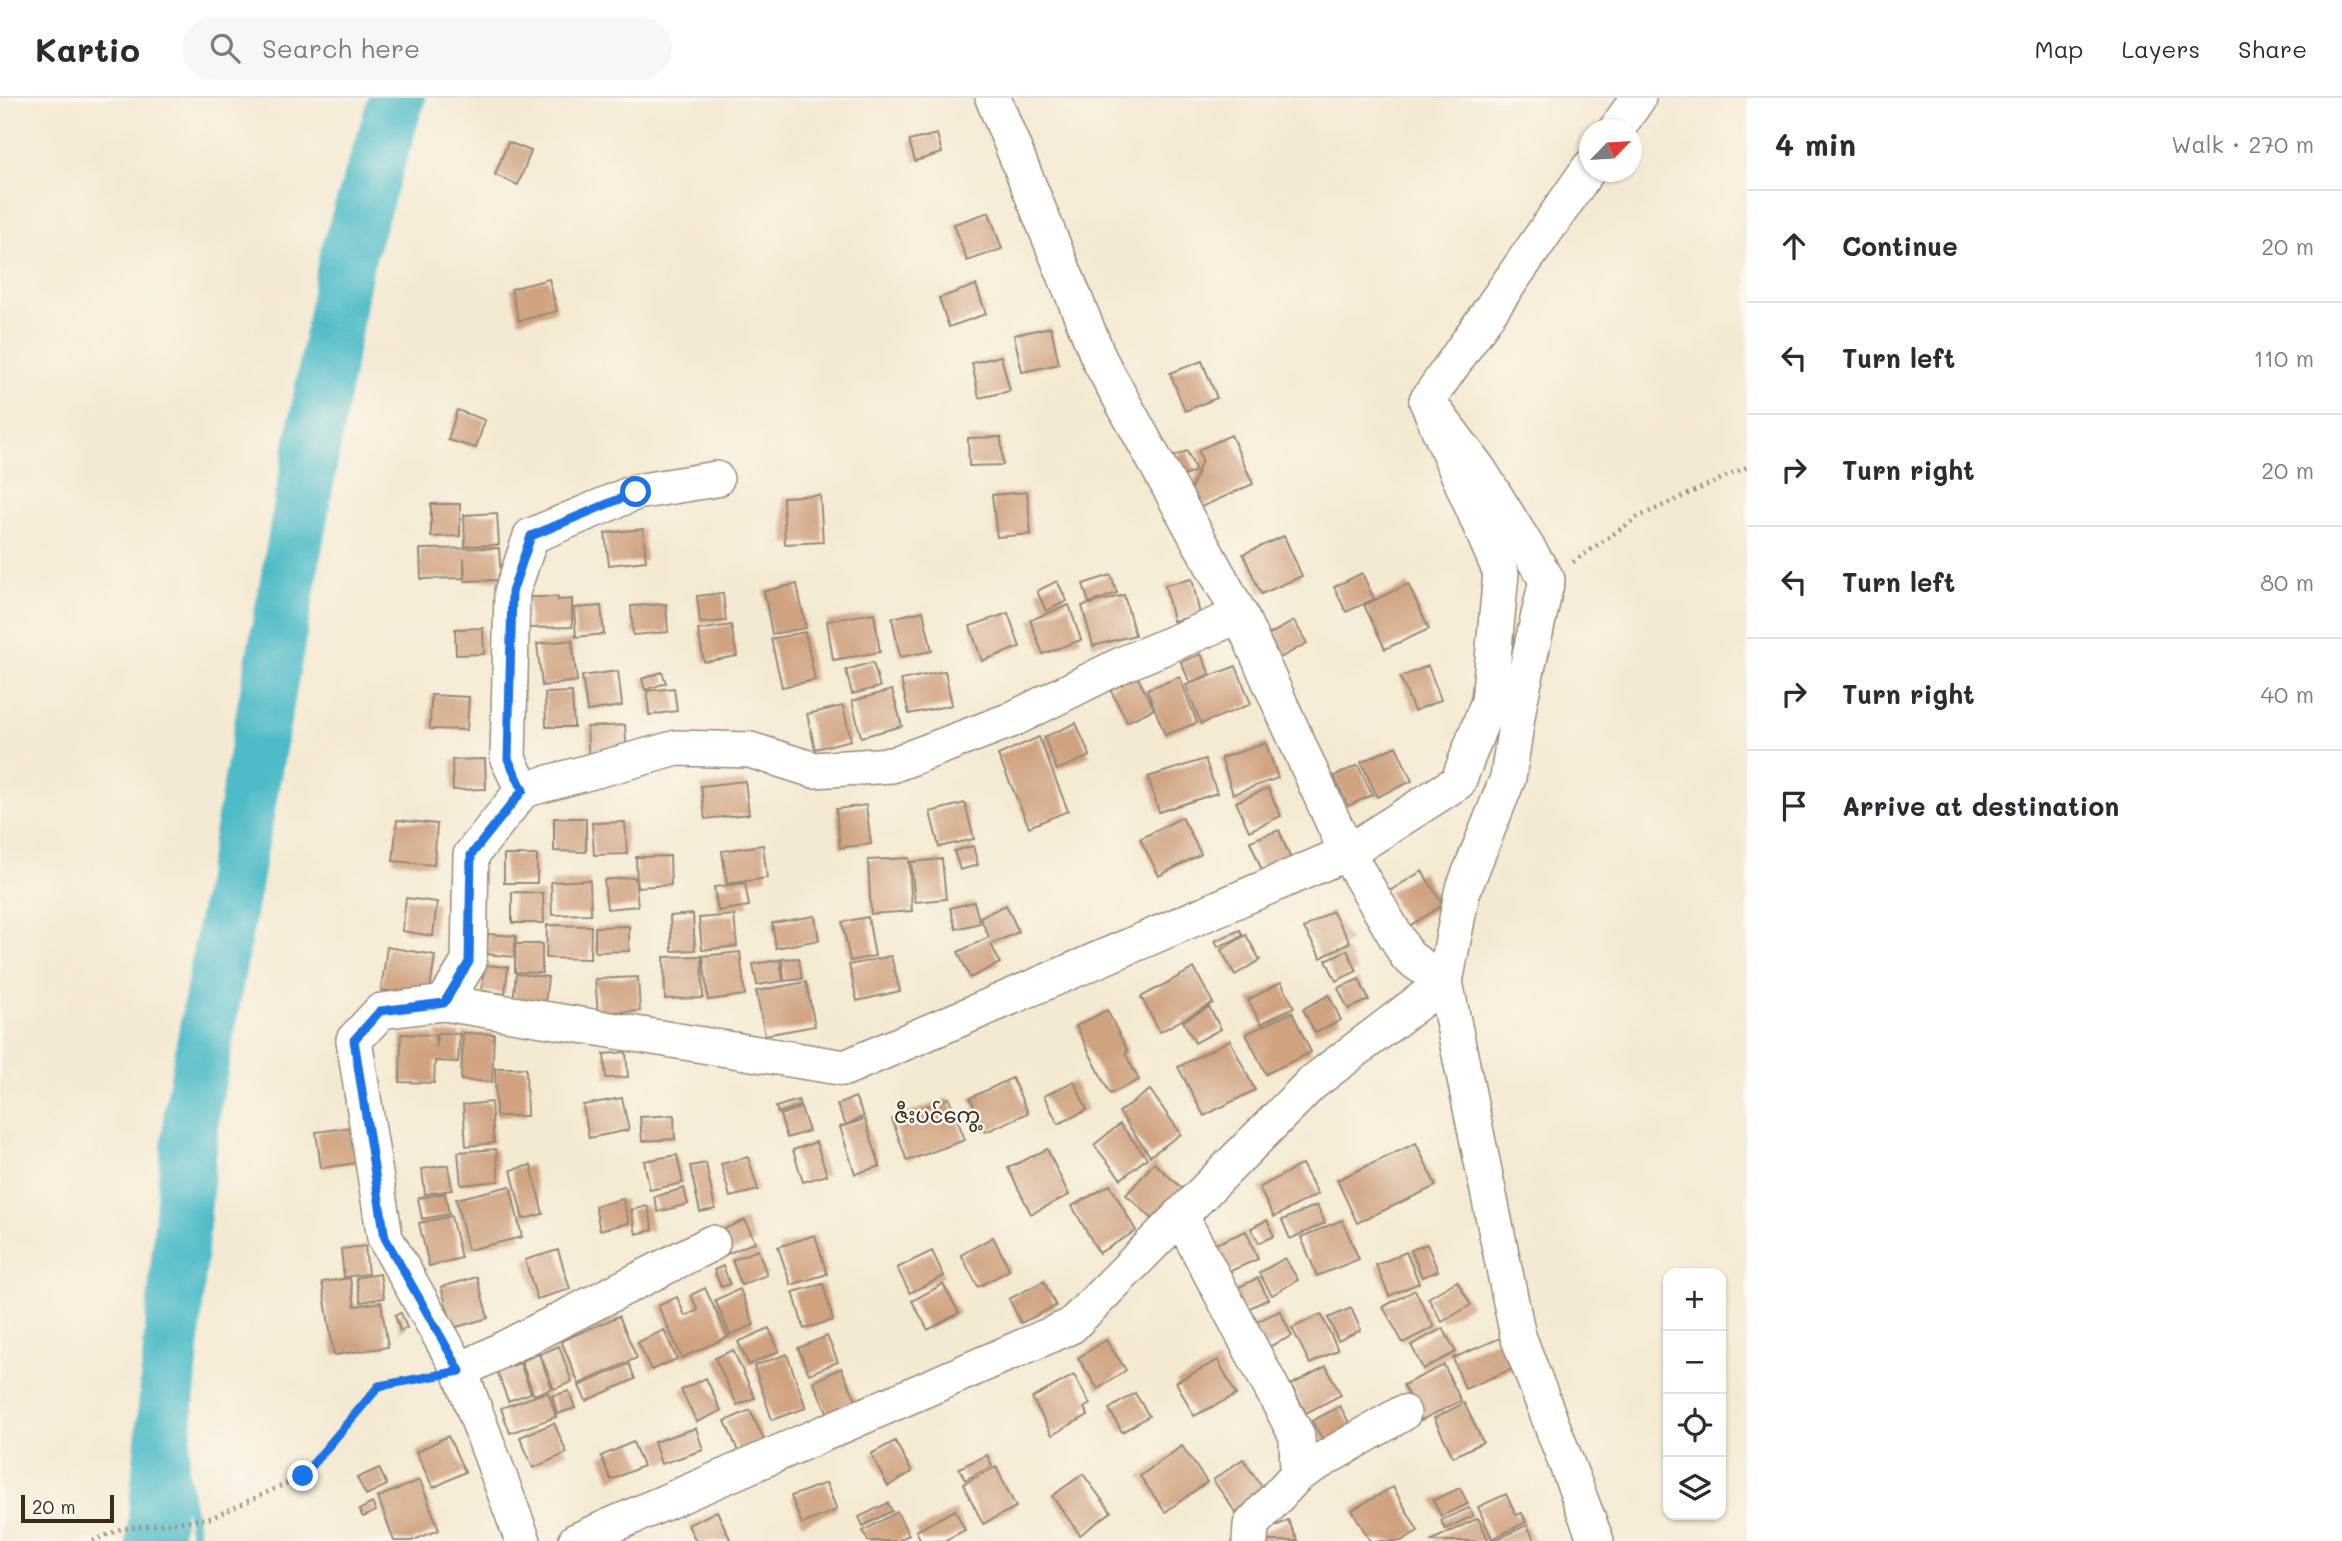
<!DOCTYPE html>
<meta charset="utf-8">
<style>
body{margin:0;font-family:Mali,"Noto Sans Myanmar",sans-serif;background:#f7f7f7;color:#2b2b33}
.controls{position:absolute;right:21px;bottom:21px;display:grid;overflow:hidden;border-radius:14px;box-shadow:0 2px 5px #0004}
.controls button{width:63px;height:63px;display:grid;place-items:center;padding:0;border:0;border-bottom:2px solid #e1e1e2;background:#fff;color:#2b2b33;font:35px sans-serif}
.compass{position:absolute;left:1579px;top:21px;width:63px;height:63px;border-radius:50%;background:#fff;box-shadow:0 2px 5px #0004;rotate:65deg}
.scale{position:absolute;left:21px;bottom:18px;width:93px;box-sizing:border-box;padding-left:7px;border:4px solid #3b2a1e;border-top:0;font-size:19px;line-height:24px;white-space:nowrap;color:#3b2a1e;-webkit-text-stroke:5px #fbf7ec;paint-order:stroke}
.stop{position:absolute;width:21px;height:21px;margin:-16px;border:5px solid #1a73e8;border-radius:50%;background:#fff}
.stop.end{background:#1a73e8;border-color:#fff;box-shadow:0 2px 7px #0008}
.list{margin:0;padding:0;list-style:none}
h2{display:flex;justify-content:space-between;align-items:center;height:91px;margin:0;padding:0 28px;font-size:30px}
h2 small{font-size:23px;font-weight:400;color:#7c7c81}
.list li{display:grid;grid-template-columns:46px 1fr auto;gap:21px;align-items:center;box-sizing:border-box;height:112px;padding:0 28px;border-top:2px solid #e1e1e2}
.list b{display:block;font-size:26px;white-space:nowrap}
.list em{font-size:23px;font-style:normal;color:#7c7c81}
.icon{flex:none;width:38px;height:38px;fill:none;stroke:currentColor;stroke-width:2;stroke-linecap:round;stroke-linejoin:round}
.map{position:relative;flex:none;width:1747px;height:1443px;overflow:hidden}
header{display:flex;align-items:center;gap:42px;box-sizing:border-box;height:98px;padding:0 35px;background:#fff;border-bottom:2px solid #e1e1e2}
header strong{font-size:33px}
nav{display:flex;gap:38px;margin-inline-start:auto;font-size:24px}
.search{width:490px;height:63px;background:#f7f7f7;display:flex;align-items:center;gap:18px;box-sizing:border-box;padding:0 24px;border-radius:38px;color:#7c7c81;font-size:26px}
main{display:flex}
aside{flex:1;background:#fff}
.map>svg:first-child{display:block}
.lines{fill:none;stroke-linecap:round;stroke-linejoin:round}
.stream{stroke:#4ebbc8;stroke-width:10}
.river{stroke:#4ebbc8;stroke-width:56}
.building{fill:#d0a380}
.street-casing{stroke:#988a78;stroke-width:38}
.path{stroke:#988a78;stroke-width:4.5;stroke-dasharray:2 5;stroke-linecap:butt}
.street{stroke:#fff;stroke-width:35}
.route{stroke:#1a73e8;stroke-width:9}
.labels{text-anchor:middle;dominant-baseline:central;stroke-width:5;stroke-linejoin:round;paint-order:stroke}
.quarter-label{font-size:21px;fill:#3b2a1e;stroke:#fbf7ec}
</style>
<header>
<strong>Kartio</strong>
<div class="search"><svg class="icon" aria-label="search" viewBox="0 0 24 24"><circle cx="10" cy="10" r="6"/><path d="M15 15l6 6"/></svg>Search here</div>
<nav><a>Map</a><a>Layers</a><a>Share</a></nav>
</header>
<main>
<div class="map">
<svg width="1747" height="1443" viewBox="0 0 1747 1443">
<rect width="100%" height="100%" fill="#fbf7ec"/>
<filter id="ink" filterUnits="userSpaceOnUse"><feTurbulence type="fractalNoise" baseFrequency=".0143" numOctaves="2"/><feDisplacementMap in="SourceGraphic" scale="14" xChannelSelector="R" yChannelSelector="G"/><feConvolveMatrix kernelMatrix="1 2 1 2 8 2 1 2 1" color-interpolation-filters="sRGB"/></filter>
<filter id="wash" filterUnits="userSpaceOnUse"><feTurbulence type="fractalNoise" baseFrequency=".00686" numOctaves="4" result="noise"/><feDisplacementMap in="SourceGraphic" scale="28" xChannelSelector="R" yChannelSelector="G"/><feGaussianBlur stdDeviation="1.57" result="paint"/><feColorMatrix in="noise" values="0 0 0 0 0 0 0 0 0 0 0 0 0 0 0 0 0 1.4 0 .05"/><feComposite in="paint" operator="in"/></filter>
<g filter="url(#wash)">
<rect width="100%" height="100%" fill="#f4e9d2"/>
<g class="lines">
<polyline class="stream" points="168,1284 196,1443"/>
<polyline class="river" points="154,1443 192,1014 346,163 397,0"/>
</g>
<g id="blocks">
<g class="building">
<polygon points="937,36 942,55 915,63 909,43"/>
<polygon points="508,44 531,53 518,87 495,77"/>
<polygon points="989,114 1002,151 967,163 954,126"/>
<polygon points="549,181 557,213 519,223 511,191"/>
<polygon points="976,187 986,216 949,229 939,200"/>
<polygon points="1051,229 1059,266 1022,274 1014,237"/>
<polygon points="1001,258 1010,293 979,300 972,265"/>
<polygon points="1202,263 1217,300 1185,313 1170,275"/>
<polygon points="457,312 485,322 476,350 448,342"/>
<polygon points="1231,337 1253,386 1199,410 1191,391 1202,362 1198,352"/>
<polygon points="1001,339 1003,367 969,368 968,340"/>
<polygon points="1187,353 1196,373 1174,382 1165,362"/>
<polygon points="1027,394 1031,436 997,439 992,397"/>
<polygon points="820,397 823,444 785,446 783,399"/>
<polygon points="431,406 460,406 460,438 431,439"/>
<polygon points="497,415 499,447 465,448 464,417"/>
<polygon points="643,431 646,463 609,467 605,435"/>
<polygon points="1284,438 1302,478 1261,496 1243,456"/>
<polygon points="499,450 501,482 465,483 464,460 464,480 421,481 420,451"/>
<polygon points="1362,475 1374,501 1346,514 1334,489"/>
<polygon points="1111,477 1117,495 1089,505 1083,486"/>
<polygon points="1192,481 1200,517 1173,523 1165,487"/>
<polygon points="1057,483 1067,503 1046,513 1037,493"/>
<polygon points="797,486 806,530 772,536 764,493"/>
<polygon points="1408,486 1429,531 1385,551 1364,507"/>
<polygon points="723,495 726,523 700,525 697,498"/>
<polygon points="1124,497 1135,537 1093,548 1082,508"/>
<polygon points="528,499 558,499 558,502 572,501 572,529 529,530"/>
<polygon points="666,506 668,534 633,537 631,508"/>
<polygon points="1069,507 1081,542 1043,556 1030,522"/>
<polygon points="601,508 604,536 576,539 574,510"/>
<polygon points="923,513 932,553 900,559 892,520"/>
<polygon points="874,515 880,554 833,562 827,523"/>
<polygon points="1008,515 1020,549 982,563 970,528"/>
<polygon points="1294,523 1307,545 1280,560 1268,537"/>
<polygon points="731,527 737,558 704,564 698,532"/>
<polygon points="483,530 484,556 456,557 455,531"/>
<polygon points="805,534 815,582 782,589 771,541"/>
<polygon points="572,542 577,583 542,588 537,546"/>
<polygon points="1201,556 1210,576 1190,585 1181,564"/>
<polygon points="873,564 880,589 852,596 846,572"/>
<polygon points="1236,568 1251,606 1201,626 1186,587"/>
<polygon points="1428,568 1441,602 1414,613 1400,579"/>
<polygon points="618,573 622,608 587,613 582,578"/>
<polygon points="945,573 952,607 909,616 901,582"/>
<polygon points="662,574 666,585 645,592 642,581"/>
<polygon points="1136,576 1154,611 1127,624 1109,589"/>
<polygon points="1180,579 1197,625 1165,637 1147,591"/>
<polygon points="674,590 677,613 649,617 647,593"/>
<polygon points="892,592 902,628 861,639 852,603"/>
<polygon points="572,594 574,629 546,629 545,595"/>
<polygon points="431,597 469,599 467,632 430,631"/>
<polygon points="843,608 851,642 815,651 807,616"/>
<polygon points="1076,625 1090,658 1057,672 1044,639"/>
<polygon points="625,627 627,661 589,664 587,629"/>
<polygon points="1039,639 1068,713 1029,729 998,657"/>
<polygon points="1266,645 1278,680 1233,696 1221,660"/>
<polygon points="1396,648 1412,683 1377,699 1361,664"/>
<polygon points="485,661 486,691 453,692 452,662"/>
<polygon points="1205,661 1217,695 1159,714 1148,679"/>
<polygon points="1358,667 1372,697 1348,708 1334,678"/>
<polygon points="745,683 749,716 705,721 701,688"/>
<polygon points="1268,690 1281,718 1249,733 1236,704"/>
<polygon points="965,705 974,741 939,749 930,714"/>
<polygon points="866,707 871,746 840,750 836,711"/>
<polygon points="1182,719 1201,756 1159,778 1140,741"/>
<polygon points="554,720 586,720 586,754 554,753"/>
<polygon points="397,722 437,726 434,767 393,763"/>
<polygon points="625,724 627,756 594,757 592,725"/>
<polygon points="1279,732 1292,764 1263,775 1250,743"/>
<polygon points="763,747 767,780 727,786 722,753"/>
<polygon points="973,748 978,767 960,772 954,753"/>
<rect x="504" y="757" width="33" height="28"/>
<polygon points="670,758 671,787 637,789 636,759"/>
<polygon points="909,760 912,813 871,816 868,762"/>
<polygon points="942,761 946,801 915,804 911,764"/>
<polygon points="1422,773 1443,807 1409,828 1388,794"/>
<polygon points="635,779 638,808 607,811 604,782"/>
<polygon points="590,782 591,816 552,817 551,784"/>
<polygon points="745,785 749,808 718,813 714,789"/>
<polygon points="512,794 543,795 544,825 512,825"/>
<polygon points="406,800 437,804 433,838 402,833"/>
<polygon points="974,804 980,825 956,831 950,810"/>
<polygon points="1006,807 1019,834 991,846 1000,865 970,880 958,854 989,839 980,819"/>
<polygon points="1332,813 1350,844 1321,860 1304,830"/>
<polygon points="693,816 695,852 672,853 670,818"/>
<polygon points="734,817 737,848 702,852 699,820"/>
<polygon points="815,818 819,842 776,850 772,825"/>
<polygon points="868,819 875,858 850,863 842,824"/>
<polygon points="547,827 591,828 590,861 546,860"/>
<polygon points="629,828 629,853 595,854 595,829"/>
<polygon points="1240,832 1243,838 1218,849 1215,843"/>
<polygon points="488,836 516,838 514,859 486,856"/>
<polygon points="1246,837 1260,862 1235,877 1221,852"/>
<polygon points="515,846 542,846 542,875 515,874"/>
<polygon points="387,849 435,857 429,899 381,892"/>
<polygon points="1347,852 1357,873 1336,883 1326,862"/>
<polygon points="740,854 745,897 708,902 703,858"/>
<polygon points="702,858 703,900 665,901 664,859"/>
<polygon points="891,858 900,893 857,903 849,867"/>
<polygon points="799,860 802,881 784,883 782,861"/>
<polygon points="780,862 783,883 757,887 753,866"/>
<polygon points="484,867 508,869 505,896 482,893"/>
<polygon points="1194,870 1213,905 1160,934 1141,899"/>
<polygon points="516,876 548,879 544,916 512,913"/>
<polygon points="638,879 640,913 598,915 595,881"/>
<polygon points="1359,881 1369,902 1348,911 1338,890"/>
<polygon points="806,884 815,928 765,937 756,893"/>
<polygon points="1281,884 1294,909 1261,926 1248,902"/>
<polygon points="1329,897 1341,922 1315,935 1303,911"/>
<polygon points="1209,909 1221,931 1195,945 1183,923"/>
<polygon points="1107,912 1128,954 1125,955 1139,982 1110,996 1076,928"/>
<polygon points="1292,914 1311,954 1266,976 1246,936"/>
<polygon points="437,935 460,936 458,964 435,963 434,985 400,984 401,936 435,937 436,950"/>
<polygon points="463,935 494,936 492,984 461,982"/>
<polygon points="1230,942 1255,992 1204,1018 1178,969"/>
<polygon points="626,954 628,979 606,980 604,956"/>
<polygon points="495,970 526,970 527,1018 496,1018"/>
<polygon points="1012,980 1028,1015 986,1034 970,1000"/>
<polygon points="1074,983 1087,1012 1058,1026 1044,998"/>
<polygon points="1150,992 1181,1036 1150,1058 1119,1014"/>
<polygon points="855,999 864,1018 846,1027 837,1007"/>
<polygon points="622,1000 629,1032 589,1040 583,1007"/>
<polygon points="949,1000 965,1042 907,1063 892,1021"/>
<polygon points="798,1002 800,1008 778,1015 776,1009"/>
<polygon points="491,1004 494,1045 466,1048 463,1007"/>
<polygon points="801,1010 809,1033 787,1040 780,1017"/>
<polygon points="674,1017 675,1041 642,1043 640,1019"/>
<polygon points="865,1021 880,1068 855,1076 840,1029"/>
<polygon points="1120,1026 1147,1060 1121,1081 1094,1047"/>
<polygon points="353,1029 357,1065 321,1070 316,1034"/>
<polygon points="816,1044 827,1077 803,1084 793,1052"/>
<polygon points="1416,1045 1436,1088 1357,1125 1337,1082"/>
<polygon points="496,1051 499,1083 461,1087 458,1054"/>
<polygon points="1047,1051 1069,1097 1031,1116 1008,1070"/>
<polygon points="677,1057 683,1085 650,1092 644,1063"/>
<polygon points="748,1059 758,1092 730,1099 721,1066"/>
<polygon points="706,1065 715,1111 700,1114 690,1068"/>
<polygon points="1154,1065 1183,1091 1155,1123 1126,1097"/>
<polygon points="1302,1066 1318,1096 1274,1119 1259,1090"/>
<polygon points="448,1067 452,1092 425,1096 422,1071"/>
<polygon points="531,1067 543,1116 523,1121 511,1072"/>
<polygon points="1110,1087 1136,1133 1099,1155 1072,1108"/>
<polygon points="510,1088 522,1139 468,1152 456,1101"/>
<polygon points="684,1090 688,1106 658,1114 654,1099"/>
<polygon points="445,1095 449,1116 422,1121 418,1100"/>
<polygon points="623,1101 629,1125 600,1132 595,1108"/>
<polygon points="1317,1107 1325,1125 1290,1141 1282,1122"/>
<polygon points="648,1108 653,1132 636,1136 631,1112"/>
<polygon points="451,1118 461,1160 429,1168 419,1125"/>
<polygon points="745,1122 755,1144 725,1157 715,1135"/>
<polygon points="1267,1122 1274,1138 1259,1145 1251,1130"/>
<polygon points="1342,1122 1359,1161 1317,1178 1301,1139"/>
<polygon points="1246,1133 1258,1161 1224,1176 1211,1148"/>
<polygon points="815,1137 827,1176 791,1187 778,1149"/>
<polygon points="993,1139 1010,1172 978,1189 961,1157"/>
<polygon points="1427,1146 1438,1173 1422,1179 1411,1152"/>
<polygon points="365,1148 368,1176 344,1179 341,1151"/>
<polygon points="558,1152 570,1191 537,1201 525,1162"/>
<polygon points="758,1152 767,1177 741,1187 732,1162"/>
<polygon points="932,1153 944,1178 910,1195 897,1170"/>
<polygon points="1406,1154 1419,1185 1389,1198 1376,1167"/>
<polygon points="1285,1160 1298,1182 1272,1197 1259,1175"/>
<polygon points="723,1168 730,1186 721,1189 714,1172"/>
<polygon points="380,1176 384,1200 361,1204 356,1180"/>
<polygon points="477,1179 488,1220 453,1230 441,1189"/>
<polygon points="350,1180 355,1208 381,1204 388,1249 334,1257 322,1184"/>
<polygon points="1258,1180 1268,1201 1234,1218 1224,1196"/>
<polygon points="1044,1183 1056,1208 1021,1225 1009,1201"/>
<polygon points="1457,1183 1471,1207 1442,1224 1428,1200"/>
<polygon points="823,1186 833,1222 804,1231 793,1194"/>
<polygon points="943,1186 959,1215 928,1232 912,1203"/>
<polygon points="705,1190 728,1239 682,1260 658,1208 677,1199 685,1218 698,1212 691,1197"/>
<polygon points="740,1191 754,1227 730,1237 715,1202"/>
<polygon points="1415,1192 1434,1229 1403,1245 1383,1209"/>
<polygon points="1351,1210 1361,1232 1338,1243 1328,1220"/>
<polygon points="1280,1213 1292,1238 1256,1255 1244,1229"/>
<polygon points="401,1215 407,1230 400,1233 395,1217"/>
<polygon points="1321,1216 1338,1252 1310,1266 1292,1230"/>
<polygon points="619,1218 637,1260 579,1286 561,1243"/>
<polygon points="769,1230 779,1253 749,1267 738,1244"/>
<polygon points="1443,1230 1456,1254 1423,1271 1411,1247"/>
<polygon points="664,1232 677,1261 651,1272 638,1244"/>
<polygon points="827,1238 838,1264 809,1276 798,1250"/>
<polygon points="1505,1238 1517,1269 1465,1291 1453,1260"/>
<polygon points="1106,1242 1126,1272 1098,1291 1078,1260"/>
<polygon points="559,1248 572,1284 554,1291 540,1256"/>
<polygon points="733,1252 755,1300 737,1307 715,1260"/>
<polygon points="539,1256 552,1290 534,1297 521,1263"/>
<polygon points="787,1256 806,1310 772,1322 754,1268"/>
<polygon points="1218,1262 1236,1297 1194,1318 1176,1284"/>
<polygon points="520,1265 531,1295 508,1303 497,1273"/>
<polygon points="629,1266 635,1281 586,1303 579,1288"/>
<polygon points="1444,1267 1461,1303 1421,1322 1403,1287"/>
<polygon points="1326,1268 1341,1297 1306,1315 1291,1287"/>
<polygon points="841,1270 859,1308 831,1322 813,1284"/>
<polygon points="1074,1277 1090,1306 1084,1310 1088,1317 1052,1337 1032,1300"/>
<polygon points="706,1280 721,1313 697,1324 681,1292"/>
<polygon points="569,1293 575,1310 557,1316 552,1298"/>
<polygon points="548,1294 556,1319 510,1335 501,1310"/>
<polygon points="1135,1295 1149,1318 1122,1334 1109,1311"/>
<polygon points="1464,1305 1483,1344 1453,1359 1434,1320"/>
<polygon points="1340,1308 1358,1341 1331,1356 1312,1323"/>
<polygon points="750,1312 767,1348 741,1360 725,1323"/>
<polygon points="554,1325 567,1355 533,1370 520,1339"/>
<polygon points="696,1330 703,1352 661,1366 654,1344"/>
<polygon points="448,1338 465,1374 433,1390 416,1354"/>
<polygon points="895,1343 912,1374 888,1388 871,1356"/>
<polygon points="633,1344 643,1368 611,1382 601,1358"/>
<polygon points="1182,1348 1207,1384 1165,1414 1140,1378"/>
<polygon points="987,1357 992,1368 965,1382 959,1370"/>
<polygon points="1243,1361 1266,1395 1236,1415 1213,1382"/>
<polygon points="996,1369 1016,1409 983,1426 963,1386"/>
<polygon points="379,1370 387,1387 366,1397 357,1380"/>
<polygon points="1083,1376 1111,1414 1080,1437 1052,1398"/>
<polygon points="420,1382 439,1432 411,1443 394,1443 378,1399"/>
<polygon points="826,1385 837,1412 802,1426 791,1398"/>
<polygon points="1393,1389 1418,1433 1401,1443 1370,1443 1352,1412"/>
<polygon points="1460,1390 1468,1406 1441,1418 1433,1402"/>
<polygon points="1506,1396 1516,1417 1522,1415 1526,1424 1492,1441 1478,1409"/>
<polygon points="372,1405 376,1413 363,1419 359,1412"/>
<polygon points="888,1405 892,1413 863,1428 859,1419"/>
<polygon points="1469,1410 1473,1418 1445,1431 1441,1422"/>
<polygon points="955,1412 965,1432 944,1443 921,1443 916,1433"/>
<polygon points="717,1413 731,1443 696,1443 688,1427"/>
<polygon points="897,1414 909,1437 897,1443 868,1443 863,1433"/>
<polygon points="1478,1420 1489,1443 1430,1443"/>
<polygon points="1288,1422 1298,1443 1254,1443 1253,1439"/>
<polygon points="1527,1427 1535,1443 1493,1443"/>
</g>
</g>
</g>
<g filter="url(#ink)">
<use href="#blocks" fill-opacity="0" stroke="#988a78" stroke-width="2"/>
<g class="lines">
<defs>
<g id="street">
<polyline points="1616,32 1638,0"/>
<polyline points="1590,69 1427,303 1479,372 1547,482 1519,606 1508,680 1462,795 1445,884 1518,1238 1596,1443"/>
<polyline points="523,692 508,661 512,494 531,438 636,394 716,381"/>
<polyline points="444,905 469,864 471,757 523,692 677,650 750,652 814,672 892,667 1011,622 1121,567 1240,517"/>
<polyline points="1180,1117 1297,1338 1298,1376 1251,1427 1250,1443"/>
<polyline points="460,1273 712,1145"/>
<polyline points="1298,1376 1403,1315"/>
<polyline points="523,1443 460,1273 385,1140 354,942 381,913 444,905 845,970 1347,755 1458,684 1489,603 1501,475 1427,303"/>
<polyline points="576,1443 1071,1228 1312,985 1445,884 1408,859 1347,755 1240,517 1100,263 993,0"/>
</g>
</defs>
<use href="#street" class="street-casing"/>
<g class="path">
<polyline points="1573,464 1638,419 1747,369"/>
<polyline points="93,1443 121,1431 211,1420 303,1378 379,1288 425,1279"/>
</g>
<use href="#street" class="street"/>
</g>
</g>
<g class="lines" filter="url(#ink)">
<polyline class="route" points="303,1378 379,1288 460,1273 385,1140 354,942 380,913 444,905 469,864 471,757 523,692 508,661 512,494 531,438 636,394"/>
</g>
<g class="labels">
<g class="quarter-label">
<text x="937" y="1016">ဇီးပင်ကွေ့</text>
</g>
</g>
</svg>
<div class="controls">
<button>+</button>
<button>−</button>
<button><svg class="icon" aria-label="locate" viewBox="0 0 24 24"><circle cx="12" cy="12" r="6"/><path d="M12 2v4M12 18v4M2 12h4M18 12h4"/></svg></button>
<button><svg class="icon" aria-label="layers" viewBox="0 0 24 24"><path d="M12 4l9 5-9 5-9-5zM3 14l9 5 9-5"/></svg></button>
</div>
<svg class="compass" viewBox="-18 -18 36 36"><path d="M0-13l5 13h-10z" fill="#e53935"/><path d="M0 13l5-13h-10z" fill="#7c7c81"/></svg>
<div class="scale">20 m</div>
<div class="stop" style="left:636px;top:394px"></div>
<div class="stop end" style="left:303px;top:1378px"></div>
</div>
<aside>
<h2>4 min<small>Walk · 270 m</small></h2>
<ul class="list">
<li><svg class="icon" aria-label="ahead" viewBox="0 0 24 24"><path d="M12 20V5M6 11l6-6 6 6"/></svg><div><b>Continue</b></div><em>20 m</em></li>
<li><svg class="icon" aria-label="left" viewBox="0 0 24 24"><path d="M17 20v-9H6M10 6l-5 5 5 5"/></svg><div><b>Turn left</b></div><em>110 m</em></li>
<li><svg class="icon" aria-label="right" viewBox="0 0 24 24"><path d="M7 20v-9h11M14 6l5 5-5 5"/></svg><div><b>Turn right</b></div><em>20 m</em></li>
<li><svg class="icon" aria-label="left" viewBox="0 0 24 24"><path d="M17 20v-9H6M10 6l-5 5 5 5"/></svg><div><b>Turn left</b></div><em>80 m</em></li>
<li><svg class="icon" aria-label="right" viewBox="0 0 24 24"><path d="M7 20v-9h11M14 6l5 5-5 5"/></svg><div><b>Turn right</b></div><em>40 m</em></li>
<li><svg class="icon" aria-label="arrive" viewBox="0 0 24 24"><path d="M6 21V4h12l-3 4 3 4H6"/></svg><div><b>Arrive at destination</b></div></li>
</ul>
</aside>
</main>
